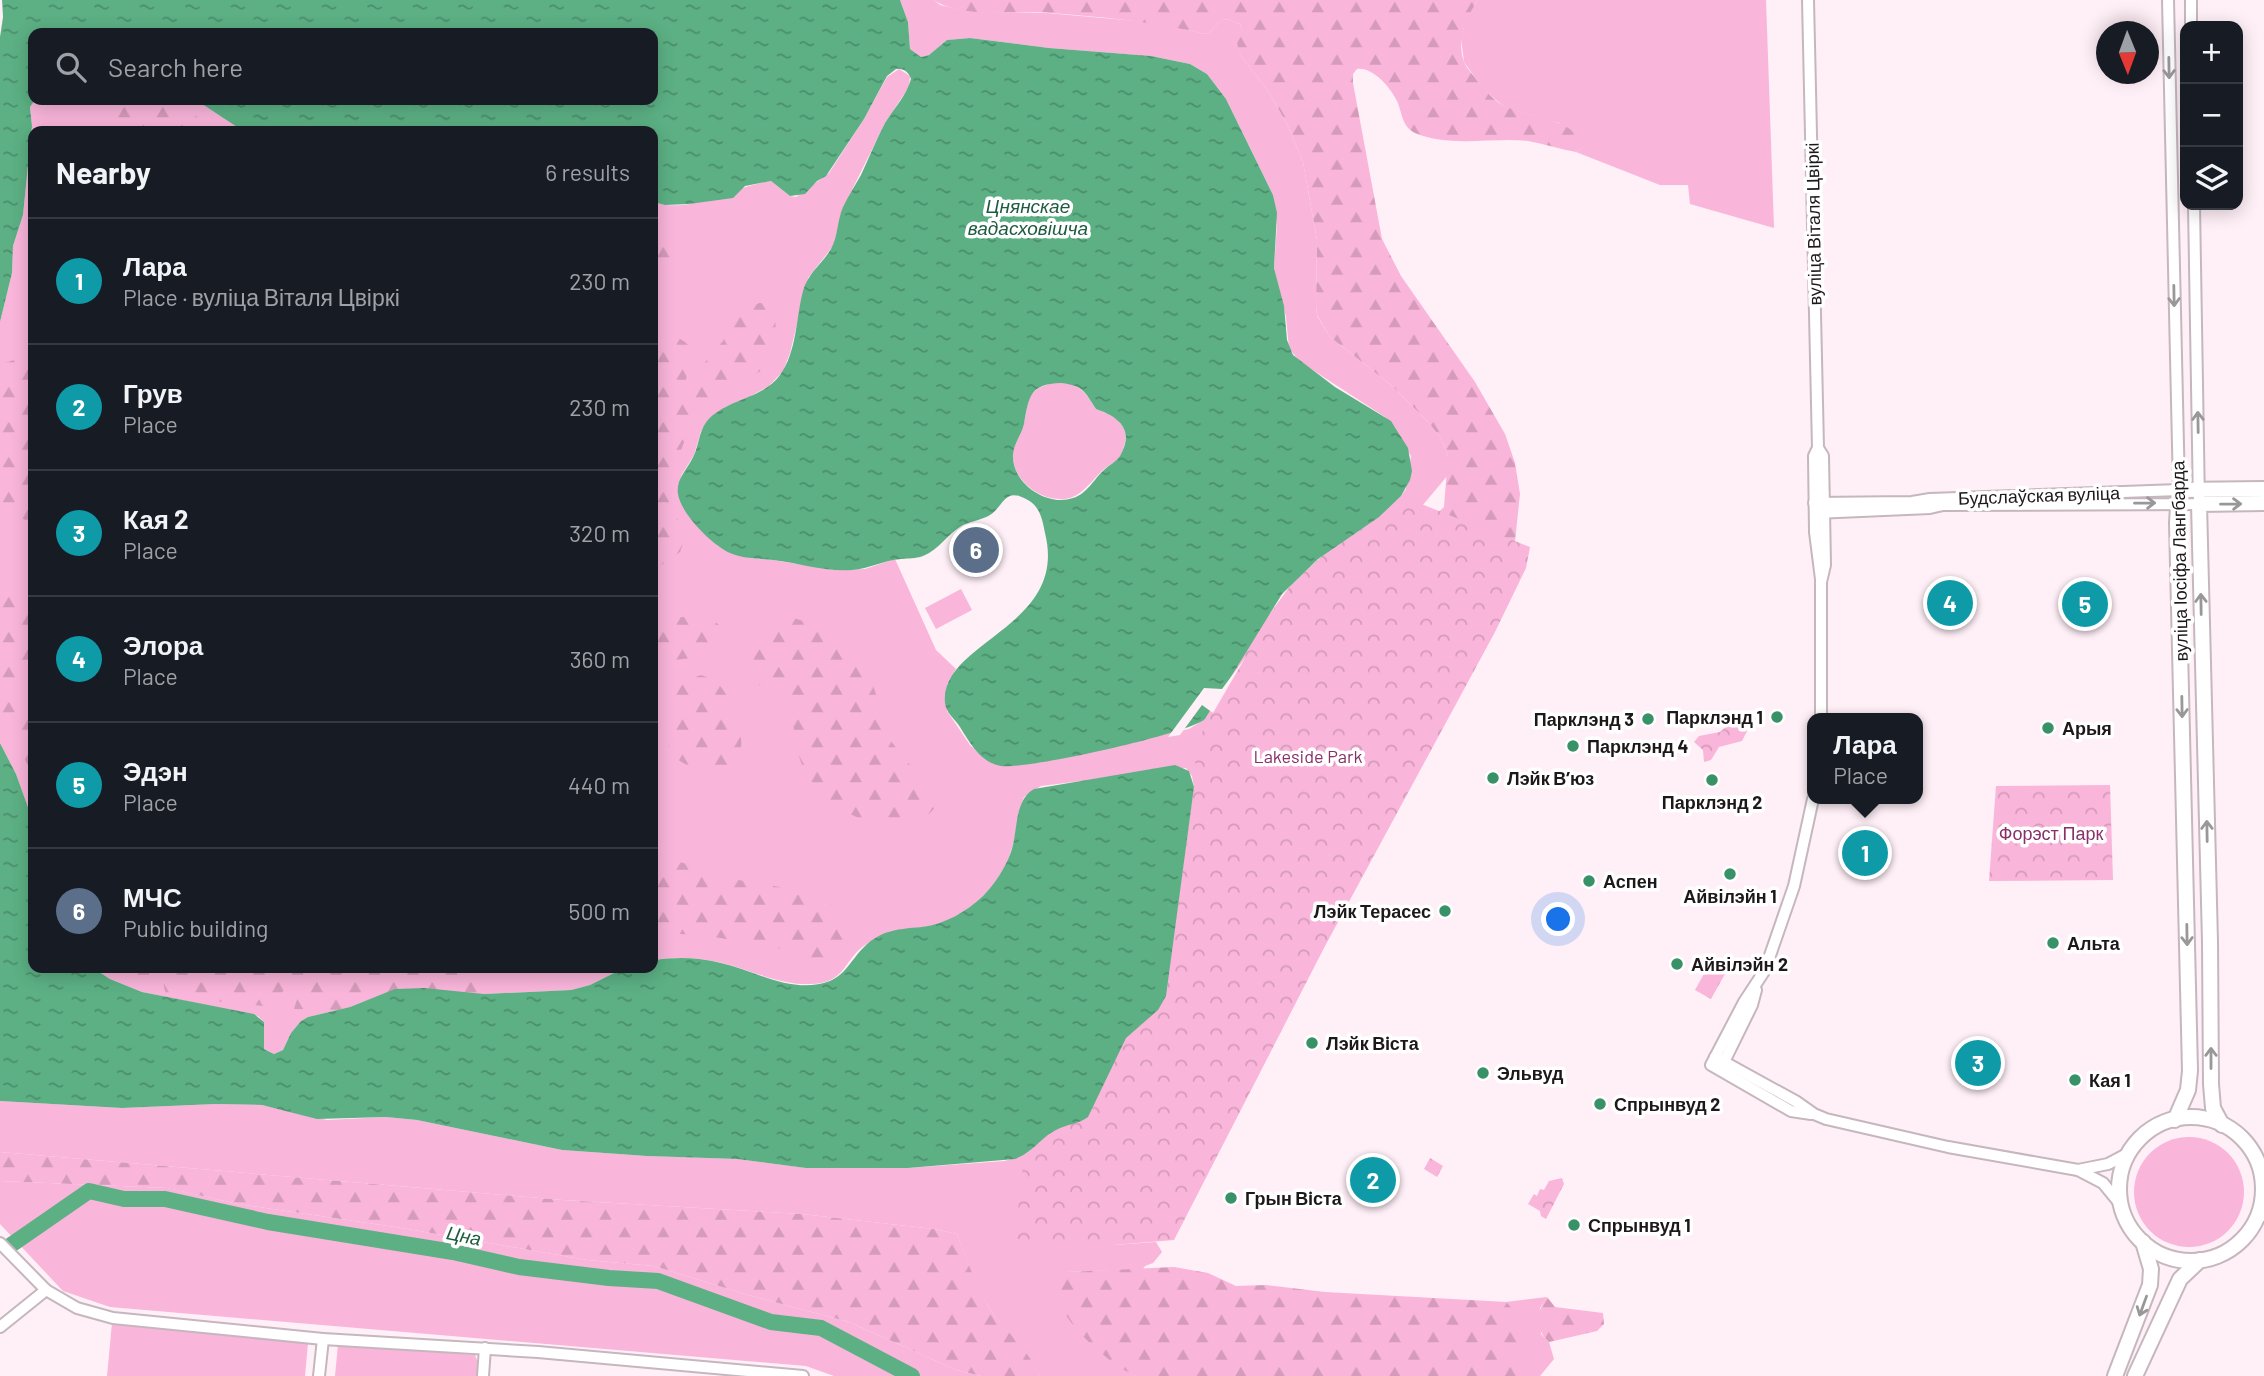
<!DOCTYPE html>
<meta charset="utf-8">
<style>
body{margin:0;font-family:Barlow,sans-serif;background:#20242c;color:#f1f3f6}
.controls{position:absolute;right:21px;top:21px;display:grid;overflow:hidden;border-radius:14px;box-shadow:0 4px 18px #0003}
.controls button{width:63px;height:63px;display:grid;place-items:center;padding:0;border:0;border-bottom:2px solid #363941;background:#171b24;color:#f1f3f6;font:35px sans-serif}
.compass{position:absolute;left:2096px;top:21px;width:63px;height:63px;border-radius:50%;background:#171b24;box-shadow:0 4px 18px #0003;rotate:179deg}
.you{position:absolute;left:1559px;top:920px;width:24px;height:24px;margin:-18px;border:5px solid #fff;border-radius:50%;background:#1a73e8;box-shadow:0 0 0 10px #1a73e833}
.badge{display:grid;place-items:center;width:46px;height:46px;border-radius:50%;background:#399267;color:#fff;font-size:23px;font-weight:700}
.pin{position:absolute;translate:-50% -50%;border:4px solid #fff;box-shadow:0 2px 7px #0006}
.popup{position:absolute;left:1807px;top:713px;width:116px;height:91px;box-sizing:border-box;display:grid;place-content:center;border-radius:14px;background:#171b24;filter:drop-shadow(0 2px 5px #0005);font-size:23px;white-space:nowrap;color:#9ea1a6}
.popup b{font-size:26px;color:#f1f3f6}
.popup::after{content:'';position:absolute;left:50%;top:100%;margin-left:-14px;border:14px solid transparent;border-top-color:#171b24}
.list{margin:0;padding:0;list-style:none}
h2{display:flex;justify-content:space-between;align-items:center;height:91px;margin:0;padding:0 28px;font-size:30px}
h2 small{font-size:23px;font-weight:400;color:#9ea1a6}
.list li{display:grid;grid-template-columns:46px 1fr auto;gap:21px;align-items:center;box-sizing:border-box;height:126px;padding:0 28px;border-top:2px solid #363941}
.list b{display:block;font-size:26px;white-space:nowrap}
.list p{margin:0;font-size:23px;white-space:nowrap;color:#9ea1a6}
.list em{font-size:23px;font-style:normal;color:#9ea1a6}
.icon{flex:none;width:38px;height:38px;fill:none;stroke:currentColor;stroke-width:2;stroke-linecap:round;stroke-linejoin:round}
.map{position:relative;flex:none;width:2264px;height:1376px;overflow:hidden}
.search{position:absolute;background:#171b24;box-shadow:0 4px 18px #0003;left:28px;top:28px;width:630px;height:77px;display:flex;align-items:center;gap:18px;box-sizing:border-box;padding:0 24px;border-radius:14px;color:#9ea1a6;font-size:26px}
.panel{position:absolute;background:#171b24;box-shadow:0 4px 18px #0003;left:28px;top:126px;width:630px;height:847px;border-radius:14px}
.map>svg:first-child{display:block}
.grass{fill:#f9b5da}
.forest{fill:url(#forest-firs)}
.park{fill:url(#park-crowns)}
.water{fill:url(#water-ripples);fill-rule:evenodd}
.pier{fill:#ffeff7}
.lines{fill:none;stroke-linecap:round;stroke-linejoin:round}
.river{stroke:#5cb084;stroke-width:16}
.minor-casing{stroke:#c6b7be;stroke-width:14}
.major-casing{stroke:#c6b7be;stroke-width:18}
.minor{stroke:#fff;stroke-width:10}
.major{stroke:#fff;stroke-width:14}
.oneway{stroke:#999798}
.poi-dot{fill:#399267;stroke:#fff;stroke-width:2.5}
.labels{text-anchor:middle;dominant-baseline:central;stroke-width:7;stroke-linejoin:round;paint-order:stroke}
.street-label{font-size:18px;fill:#1d181a;stroke:#fff}
.poi-label{font-size:18px;font-weight:bold;fill:#1d181a;stroke:#fff;text-anchor:start}
.park-label{font-size:18px;fill:#883067;stroke:#fff}
.water-label{font-size:19px;font-style:italic;fill:#1d5c3f;stroke:#fff}
</style>
<div class="map">
<svg width="2264" height="1376" viewBox="0 0 2264 1376">
<defs>
<pattern id="forest-firs" width="22" height="20" patternUnits="userSpaceOnUse" patternTransform="scale(1.75)"><rect width="22" height="20" fill="#f9b5da"/><path d="M5 1l3.5 6h-7zM16 11l3.5 6h-7z" fill="#d59bba"/></pattern>
<pattern id="park-crowns" width="20" height="18" patternUnits="userSpaceOnUse" patternTransform="scale(1.75)"><rect width="20" height="18" fill="#f9b5da"/><path d="M2 6a3 3 0 1 1 6 0M12 15a3 3 0 1 1 6 0" fill="none" stroke="#d59bba"/></pattern>
<pattern id="water-ripples" width="26" height="14" patternUnits="userSpaceOnUse" patternTransform="scale(1.75)"><rect width="26" height="14" fill="#5cb084"/><path d="M2 4q2-2 4 0t4 0M15 11q2-2 4 0t4 0" fill="none" stroke="#4b8e6b"/></pattern>
</defs>
<rect width="100%" height="100%" fill="#ffeff7"/>
<g class="grass">
<path d="M900 0H934L940 5 957 9 988 12 1046 13 1160 23 1204 34 1209 33 1222 19 1230 20 1240 24 1242 30 1239 53 1268 91 1287 124 1303 162 1317 240 1316 304 1317 316 1330 337 1391 385 1427 421 1441 438 1448 456V475L1412 518 1199 854 1113 1245 1156 1242 1162 1252 1153 1263 1145 1266 1143 1269 1067 1272 1130 1373 1137 1376H1039C1027 1348 1003 1331 988 1305 974 1283 966 1258 957 1234L934 1229 802 1214 563 1200 0 1152V1101L122 1108 216 1104 262 1105 327 1120 386 1117 417 1120 562 1150 647 1156 737 1159 807 1168H908L1005 1161 1030 1152 1174 931 1194 787 1192 776 1186 768 1041 786 1024 797C1018 812 1017 828 1013 844 1004 880 975 911 940 923 915 931 890 929 868 943 843 958 847 984 810 984 778 985 752 970 722 963 698 957 677 957 653 960V202C692 215 733 186 771 181L790 196 796 197 829 173 864 119 887 77 899 69 910 76 909 87 886 121 843 208 833 246 808 278 790 353 783 371 769 386 709 419 701 431 694 455 682 474 678 486 680 501 704 533 749 558 773 560 834 570 865 569 895 559 936 650 956 669 948 682 946 690 947 711 970 745 986 760 1036 762 1189 729 1205 719 1234 672 1401 496 1406 489 1411 456 1395 427 1385 417 1299 361 1289 348 1286 317 1274 268 1277 225 1273 195 1226 99 1207 74 1190 64 1151 56 1049 48 970 38 947 40 929 55 921 57 910 49 908 22Z"/>
<polygon points="1478,0 1766,0 1774,228 1690,204 1688,185 1660,185 1576,152 1581,149 1559,123 1506,108 1484,90 1464,62 1461,38 1466,19"/>
<polygon points="35,100 196,100 243,131 33,131 33,821 16,774 0,743 0,322 12,273 13,246 23,215 32,126 30,107"/>
<path d="M1053 383C1079 382 1083 389 1096 409 1113 415 1131 425 1124 446 1123 451 1120 457 1116 461 1112 464 1107 466 1103 470 1086 486 1078 504 1051 498 1031 494 1011 475 1013 452 1015 443 1020 436 1023 427 1030 404 1023 390 1053 383Z"/>
<polygon points="961,589 972,610 936,629 925,608"/>
<polygon points="93,968 624,968 590,985 571,990 484,994 395,989 350,1007 308,1017 301,1021 291,1033 283,1050 274,1054 264,1049 264,1022 258,1016 142,992 110,979"/>
<circle cx="2189" cy="1192" r="55"/>
<polygon points="0,1181 168,1188 238,1204 402,1228 587,1260 654,1266 748,1295 849,1322 956,1370 981,1376 834,1376 806,1366 110,1307 63,1291 0,1224"/>
<polygon points="1547,1297 1540,1308 1541,1334 1549,1342 1554,1359 1540,1376 1518,1376 1506,1302"/>
<polygon points="112,1323 308,1343 305,1376 107,1376"/>
<polygon points="338,1344 475,1355 480,1368 480,1376 335,1376"/>
</g>
<g class="forest">
<path d="M934 0H1478C1466 18 1456 39 1464 62 1467 69 1475 77 1480 84 1487 93 1499 105 1509 108 1534 118 1566 118 1583 141L1581 149 1576 152C1560 149 1544 144 1528 141 1492 137 1450 148 1415 133 1402 127 1402 112 1397 101 1390 87 1373 67 1357 69L1353 74V83L1382 239 1401 276 1475 382 1505 434 1515 463 1520 494 1514 551 1430 520 1444 507 1448 456 1441 438 1427 421 1391 385 1330 337 1317 315 1316 304 1317 240 1303 162 1287 124 1268 91 1239 53 1237 42 1242 30 1240 24 1230 20 1222 19 1209 33 1204 34C1153 21 1102 17 1050 13 1017 10 961 19 934 0Z"/>
<polygon points="115,100 178,100 189,104 196,116 220,131 111,131 110,106"/>
<polygon points="83,118 90,121 96,131 67,131"/>
<polygon points="658,246 673,249 674,254 668,260 653,265 653,247"/>
<path d="M759 303 771 304 775 313 776 340 773 355 765 368 715 400 687 434 666 491 675 515 686 535 680 552 657 568H653V335C668 333 681 336 691 348L685 386 723 341 733 321 749 308Z"/>
<polygon points="33,349 33,526 0,502 0,364 18,359"/>
<polygon points="0,586 33,600 33,686 12,680 18,693 33,713 33,776 0,708"/>
<polygon points="653,615 711,619 722,627 723,636 697,657 669,661 653,672"/>
<path d="M794 618 821 627 861 649 869 659 873 685 890 740 921 779 936 790 941 798C931 817 915 827 893 826 857 825 813 797 801 762 794 743 796 722 785 705 770 683 748 690 741 661L750 646 777 620Z"/>
<path d="M701 675C706 677 712 679 716 682 731 694 751 743 736 759 721 776 687 771 673 755 659 738 670 693 686 681 691 678 696 677 701 675Z"/>
<polygon points="671,860 715,871 726,878 780,887 810,900 837,906 847,918 848,932 835,952 827,958 813,959 775,947 708,936 653,932 653,862"/>
<polygon points="114,968 153,968 147,979 131,977"/>
<path d="M178 968H478L484 994 402 988 339 1010 294 1009C299 994 299 983 288 972L284 990 272 1007 167 996C160 979 165 979 178 968Z"/>
<path d="M0 1152 563 1200 802 1214 934 1229 957 1234C966 1258 975 1283 988 1305 1003 1331 1029 1348 1039 1376H981L956 1370 849 1322 748 1295 654 1266 587 1260 402 1228 238 1204 167 1188 0 1181Z"/>
<path d="M1174 1267 1208 1273 1236 1286 1266 1285 1325 1292 1506 1302C1529 1323 1525 1346 1519 1374L1518 1376H1137C1113 1368 1050 1314 1057 1285 1058 1279 1062 1276 1067 1272Z"/>
<path d="M1547 1297 1555 1307 1603 1313 1604 1324 1597 1331 1549 1342C1534 1328 1536 1313 1547 1297Z"/>
</g>
<g class="park">
<polygon points="1401,496 1530,547 1526,568 1495,632 1325,946 1174,1240 1113,1245 1015,1239 1024,1155 1051,1133 1088,1117 1126,1038 1158,1010 1166,996 1194,787 1196,752 1208,715 1263,623 1293,582 1331,548 1370,523"/>
<polygon points="1736,718 1744,719 1749,727 1742,741 1719,747 1711,760 1704,762 1703,750 1694,742 1699,736 1720,732"/>
<polygon points="2110,785 2113,880 1989,881 1996,786"/>
<polygon points="1710,963 1726,972 1711,999 1695,990"/>
<polygon points="1430,1158 1443,1166 1437,1177 1424,1169"/>
<polygon points="1562,1178 1564,1184 1546,1219 1541,1216 1540,1211 1528,1204 1534,1194 1537,1196 1540,1189 1544,1190 1549,1181"/>
</g>
<g class="water">
<path d="M2 0H900L908 22 910 49 921 57 929 55 947 40 970 38 1049 48 1151 56 1190 64 1207 74 1226 99 1273 195 1277 213 1274 268 1284 306 1287 340 1293 355 1335 387 1391 421 1408 448 1412 471 1410 480 1401 496 1379 517 1318 559 1282 594 1205 719C1188 734 1025 770 1001 766 980 762 970 743 960 727 955 719 946 713 945 703 939 641 1069 628 1045 533 1042 518 1040 505 1024 498 1004 488 1003 507 990 515 982 520 971 521 963 525 948 533 939 550 923 556 915 559 909 558 901 559 884 560 869 569 852 570 824 572 800 563 773 560 758 558 743 559 730 553 712 545 681 514 678 494 676 480 685 472 691 461 699 449 698 432 707 421 726 399 763 399 780 375 797 352 796 317 803 291 808 273 822 264 831 249 838 236 837 221 843 207 848 196 855 186 861 175 869 158 876 140 885 123 894 108 907 95 911 79 909 72 903 68 896 69L887 76 864 119 826 176 817 181 805 194 790 196 771 181 745 186 733 198 689 204 665 205 653 202V131H243L196 100H653V33H33L35 100 30 107 32 126 23 215 13 246 12 273 0 322V37L3 17ZM1061 383C1084 386 1084 391 1096 409 1119 417 1135 430 1120 456 1116 462 1109 465 1104 470 1094 479 1087 494 1073 498 1047 507 1011 483 1013 454 1014 443 1022 434 1024 424 1029 397 1029 384 1061 383Z"/>
<path d="M0 743 16 774 33 821V968H93L110 979 142 992 254 1014 264 1022V1049L274 1054 283 1050 291 1033 301 1021 308 1017 350 1007 395 989 424 988 484 994 571 990 590 985 624 968H653V960C677 957 698 957 721 963 756 971 793 995 830 981 852 972 855 945 885 933 897 929 909 928 922 927 945 924 966 912 983 896 995 884 1005 868 1011 852 1018 832 1014 800 1034 789L1175 765 1189 771 1194 787 1166 996 1158 1010 1126 1038 1088 1117C1079 1124 1067 1124 1056 1130 1040 1138 1035 1151 1015 1159L908 1168H806L737 1159 647 1156 562 1150 417 1120 386 1117 317 1119 262 1105 216 1104 122 1108 0 1101Z"/>
</g>
<polygon class="pier" points="1245,658 1213,713 1202,705 1180,735 1168,737 1204,688 1222,689"/>
<g class="lines">
<polyline class="river" points="11,1245 89,1191 124,1199 165,1199 268,1222 453,1252 519,1267 609,1278 658,1281 771,1322 821,1328 912,1376"/>
<defs>
<g id="minor">
<polyline points="1808,0 1818,448 1823,456 1825,565 1821,582 1821,718"/>
<polyline points="2191,0 2191,26"/>
<polyline points="1818,448 1814,456 1815,532 1821,579"/>
<polyline points="1814,503 1912,502 1930,499 2179,490 2168,0"/>
<polyline points="1815,513 1930,508 1943,505 2199,504 2194,205"/>
<polyline points="1715,1057 1797,1102 1814,1114 1826,1119 1948,1147 2078,1170 2103,1183 2121,1205"/>
<polyline points="1721,1068 1752,1005 1756,990"/>
<polyline points="1811,1114 1791,1111 1711,1065 1744,1002 1765,970 1794,886 1813,799"/>
<polyline points="2078,1170 2108,1164 2127,1154"/>
<polyline points="2262,1177 2264,1178"/>
<polyline points="2259,1217 2264,1215"/>
<polyline points="0,1243 46,1290 77,1308 113,1318 323,1339 538,1352 803,1376"/>
<polyline points="0,1327 46,1290"/>
<polyline points="319,1376 323,1339"/>
<polyline points="483,1376 485,1348"/>
</g>
<g id="major">
<circle cx="2191" cy="1189" r="72"/>
<polyline points="2175,1120 2188,1090 2190,1071 2177,523 2179,490 2264,489"/>
<polyline points="2222,1125 2213,1108 2211,1084 2210,942 2199,504 2264,503"/>
<polyline points="2115,1376 2150,1285 2151,1269 2143,1242"/>
<polyline points="2135,1376 2180,1279 2200,1260"/>
</g>
</defs>
<use href="#minor" class="minor-casing"/>
<use href="#major" class="major-casing"/>
<use href="#minor" class="minor"/>
<use href="#major" class="major"/>
</g>
<defs><path id="oneway-shaft" d="M-6 0H5M1.5-3L5.5 0L1.5 3" fill="none" stroke-width="1.6" stroke-linecap="round" stroke-linejoin="round" transform="scale(1.75)"/></defs>
<g class="oneway">
<use href="#oneway-shaft" transform="translate(2169 68) rotate(89)"/>
<use href="#oneway-shaft" transform="translate(2174 296) rotate(89)"/>
<use href="#oneway-shaft" transform="translate(2198 422) rotate(-91)"/>
<use href="#oneway-shaft" transform="translate(2145 503) rotate(-1)"/>
<use href="#oneway-shaft" transform="translate(2231 504) rotate(-1)"/>
<use href="#oneway-shaft" transform="translate(2201 604) rotate(-91)"/>
<use href="#oneway-shaft" transform="translate(2182 707) rotate(89)"/>
<use href="#oneway-shaft" transform="translate(2207 831) rotate(-91)"/>
<use href="#oneway-shaft" transform="translate(2187 935) rotate(89)"/>
<use href="#oneway-shaft" transform="translate(2211 1058) rotate(-90)"/>
<use href="#oneway-shaft" transform="translate(2143 1306) rotate(110)"/>
</g>
<g class="poi-dot">
<circle cx="1777" cy="717" r="7"/>
<circle cx="1648" cy="719" r="7"/>
<circle cx="2048" cy="728" r="7"/>
<circle cx="1573" cy="746" r="7"/>
<circle cx="1493" cy="778" r="7"/>
<circle cx="1712" cy="780" r="7"/>
<circle cx="1730" cy="874" r="7"/>
<circle cx="1589" cy="881" r="7"/>
<circle cx="1445" cy="911" r="7"/>
<circle cx="2053" cy="943" r="7"/>
<circle cx="1677" cy="964" r="7"/>
<circle cx="1312" cy="1043" r="7"/>
<circle cx="1483" cy="1073" r="7"/>
<circle cx="2075" cy="1080" r="7"/>
<circle cx="1600" cy="1104" r="7"/>
<circle cx="1231" cy="1198" r="7"/>
<circle cx="1574" cy="1225" r="7"/>
</g>
<g class="labels">
<g class="street-label">
<text transform="translate(1813 224) rotate(-91)">вуліца Віталя Цвіркі</text>
<text transform="translate(2039 495) rotate(-2)">Будслаўская вуліца</text>
<text transform="translate(2179 561) rotate(-91)">вуліца Іосіфа Лангбарда</text>
</g>
<g class="poi-label">
<text x="1763" y="717" text-anchor="end">Парклэнд 1</text>
<text x="1634" y="719" text-anchor="end">Парклэнд 3</text>
<text x="2062" y="728">Арыя</text>
<text x="1587" y="746">Парклэнд 4</text>
<text x="1507" y="778">Лэйк В’юз</text>
<text x="1712" y="802" text-anchor="middle">Парклэнд 2</text>
<text x="1603" y="881">Аспен</text>
<text x="1730" y="896" text-anchor="middle">Айвілэйн 1</text>
<text x="1431" y="911" text-anchor="end">Лэйк Терасес</text>
<text x="2067" y="943">Альта</text>
<text x="1691" y="964">Айвілэйн 2</text>
<text x="1326" y="1043">Лэйк Вiста</text>
<text x="1497" y="1073">Эльвуд</text>
<text x="2089" y="1080">Кая 1</text>
<text x="1614" y="1104">Спрынвуд 2</text>
<text x="1245" y="1198">Грын Вiста</text>
<text x="1588" y="1225">Спрынвуд 1</text>
</g>
<g class="park-label">
<text x="1308" y="756">Lakeside Park</text>
<text x="2051" y="833">Форэст Парк</text>
</g>
<g class="water-label">
<text x="1028" y="205">Цнянскае<tspan x="1028" dy="22">вадасховішча</tspan></text>
<text transform="translate(464 1235) rotate(11)">Цна</text>
</g>
</g>
</svg>
<div class="controls">
<button>+</button>
<button>−</button>
<button><svg class="icon" aria-label="layers" viewBox="0 0 24 24"><path d="M12 4l9 5-9 5-9-5zM3 14l9 5 9-5"/></svg></button>
</div>
<svg class="compass" viewBox="-18 -18 36 36"><path d="M0-13l5 13h-10z" fill="#e53935"/><path d="M0 13l5-13h-10z" fill="#9ea1a6"/></svg>
<div class="you"></div>
<div class="pin badge" style="left:1865px;top:853px;background:#0f9aa8">1</div>
<div class="popup"><b>Лара</b>Place</div>
<div class="pin badge" style="left:1373px;top:1180px;background:#0f9aa8">2</div>
<div class="pin badge" style="left:1978px;top:1063px;background:#0f9aa8">3</div>
<div class="pin badge" style="left:1950px;top:603px;background:#0f9aa8">4</div>
<div class="pin badge" style="left:2085px;top:604px;background:#0f9aa8">5</div>
<div class="pin badge" style="left:976px;top:550px;background:#5c6f8a">6</div>
<div class="search"><svg class="icon" aria-label="search" viewBox="0 0 24 24"><circle cx="10" cy="10" r="6"/><path d="M15 15l6 6"/></svg>Search here</div>
<section class="panel">
<h2>Nearby<small>6 results</small></h2>
<ul class="list">
<li><span class="badge" style="background:#0f9aa8">1</span><div><b>Лара</b><p>Place · вуліца Віталя Цвіркі</p></div><em>230 m</em></li>
<li><span class="badge" style="background:#0f9aa8">2</span><div><b>Грув</b><p>Place</p></div><em>230 m</em></li>
<li><span class="badge" style="background:#0f9aa8">3</span><div><b>Кая 2</b><p>Place</p></div><em>320 m</em></li>
<li><span class="badge" style="background:#0f9aa8">4</span><div><b>Элора</b><p>Place</p></div><em>360 m</em></li>
<li><span class="badge" style="background:#0f9aa8">5</span><div><b>Эдэн</b><p>Place</p></div><em>440 m</em></li>
<li><span class="badge" style="background:#5c6f8a">6</span><div><b>МЧС</b><p>Public building</p></div><em>500 m</em></li>
</ul>
</section>
</div>
